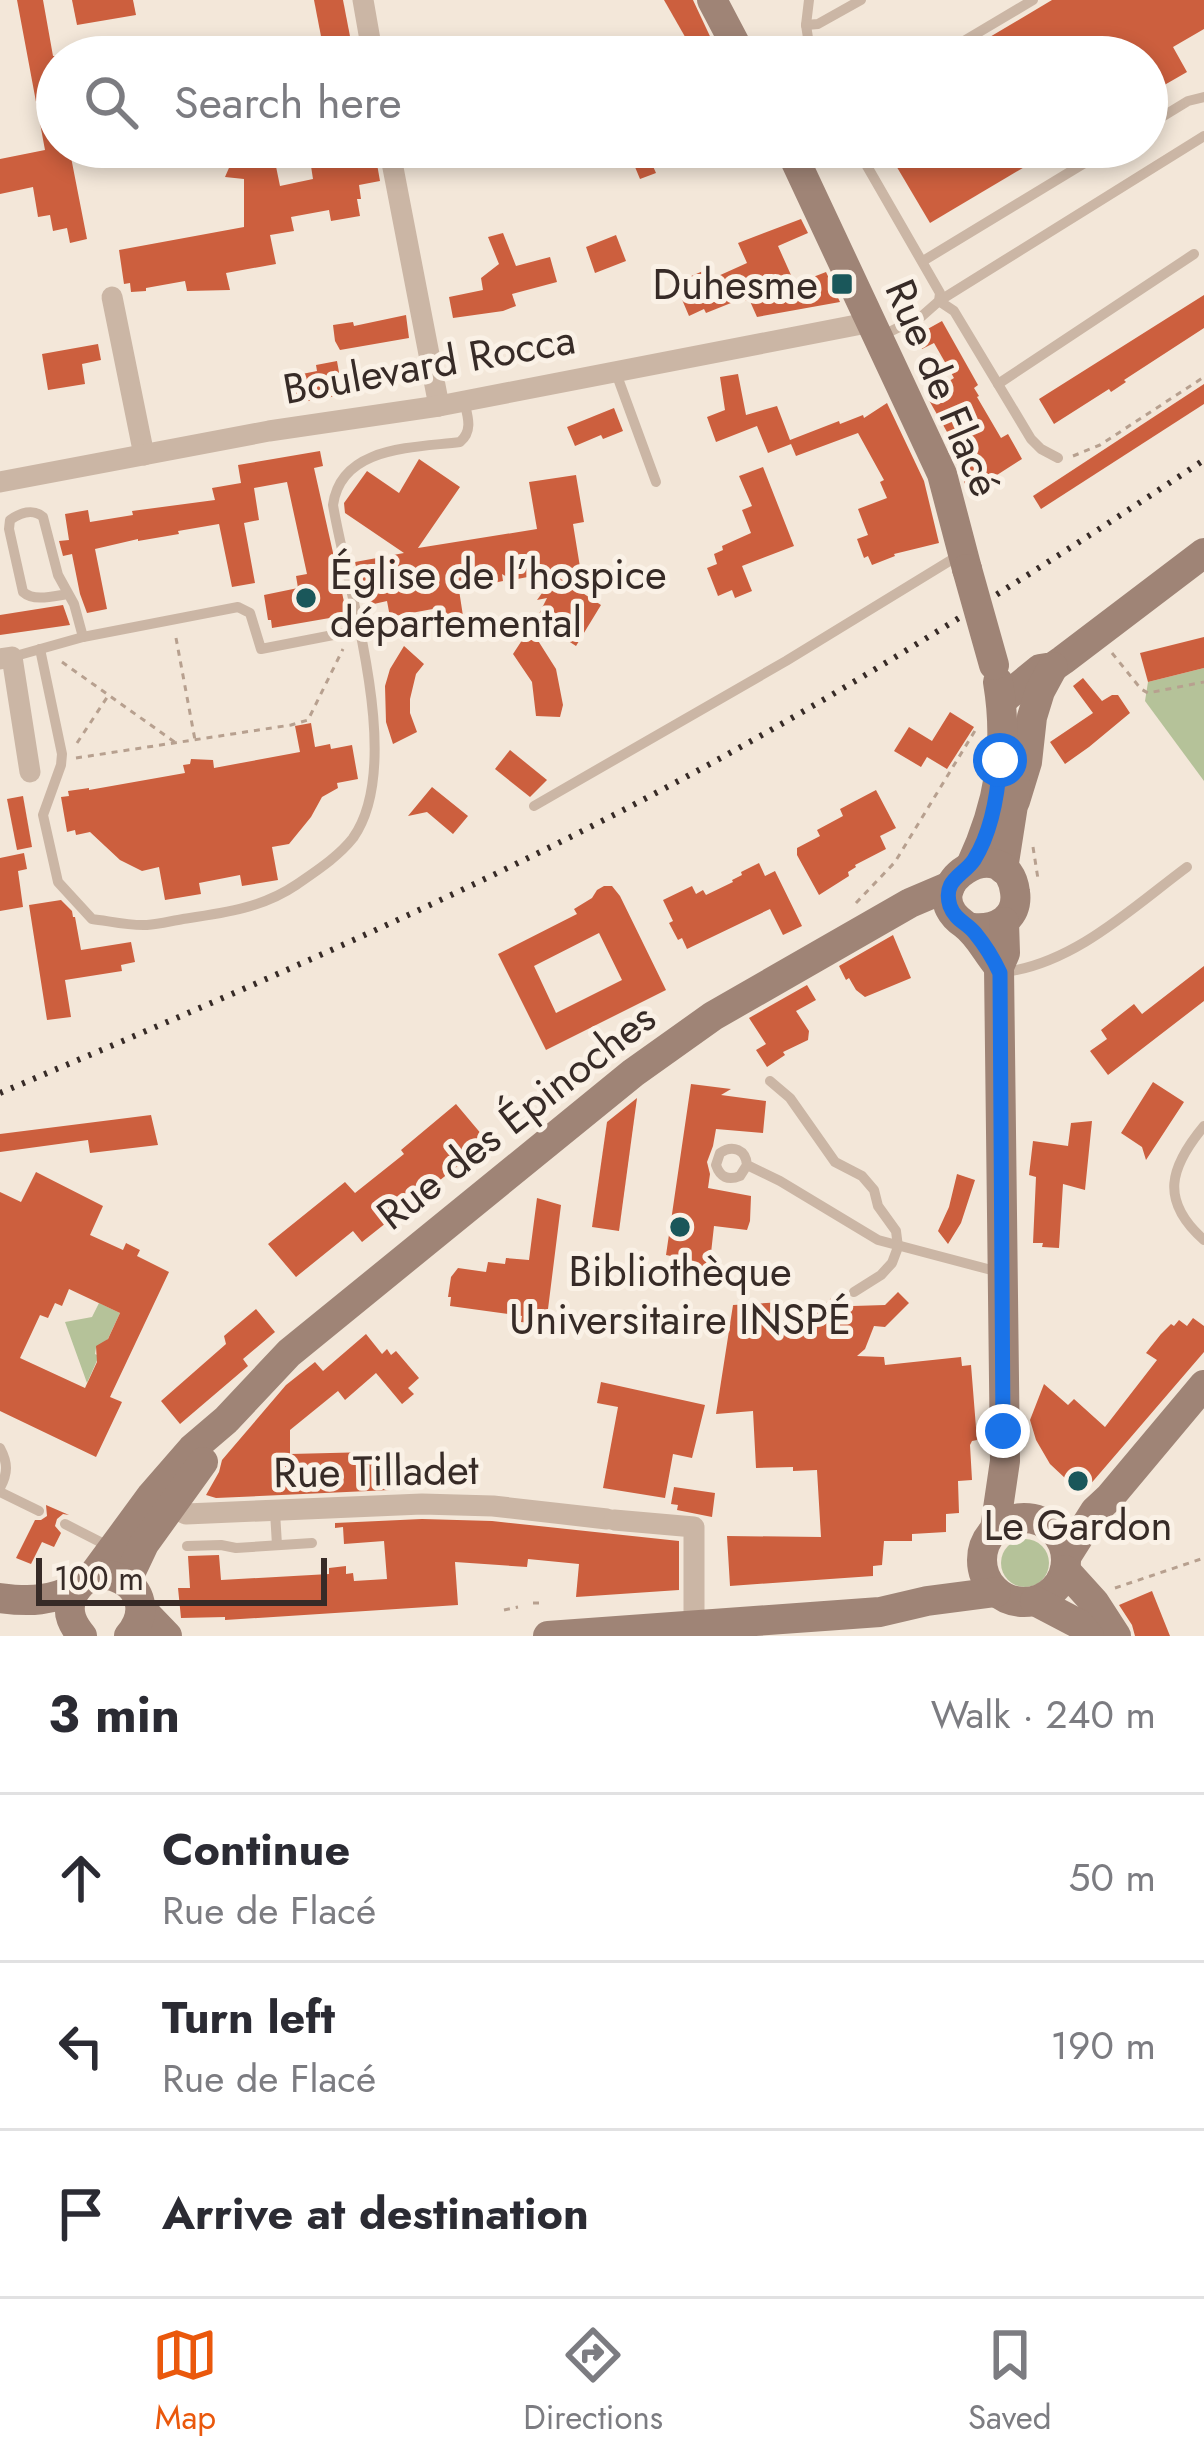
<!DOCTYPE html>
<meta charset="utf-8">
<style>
body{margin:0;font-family:Jost,sans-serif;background:#f2f2f3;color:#2b2b33}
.scale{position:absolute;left:36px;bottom:30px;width:291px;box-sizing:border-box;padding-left:12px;border:6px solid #372b27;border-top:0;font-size:33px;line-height:42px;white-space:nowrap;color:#372b27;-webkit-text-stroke:9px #faf1e6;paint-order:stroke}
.stop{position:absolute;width:36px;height:36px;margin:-27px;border:9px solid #1a73e8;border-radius:50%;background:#fff}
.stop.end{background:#1a73e8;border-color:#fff;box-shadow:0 3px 12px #0008}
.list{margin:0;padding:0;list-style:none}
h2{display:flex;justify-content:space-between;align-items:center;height:156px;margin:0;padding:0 48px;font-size:51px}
h2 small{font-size:39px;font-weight:400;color:#7c7c81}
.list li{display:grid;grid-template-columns:78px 1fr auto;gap:36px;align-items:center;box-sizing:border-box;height:168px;padding:0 48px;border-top:3px solid #e1e1e2}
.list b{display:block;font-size:45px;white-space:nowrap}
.list p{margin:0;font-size:39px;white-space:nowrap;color:#7c7c81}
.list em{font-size:39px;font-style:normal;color:#7c7c81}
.icon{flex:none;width:66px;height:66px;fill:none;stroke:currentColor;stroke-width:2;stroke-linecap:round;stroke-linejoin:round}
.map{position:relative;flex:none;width:1204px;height:1636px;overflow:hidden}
.search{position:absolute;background:#fff;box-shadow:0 6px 18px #0003;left:36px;right:36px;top:36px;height:132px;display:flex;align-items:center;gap:30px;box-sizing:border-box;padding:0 42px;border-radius:66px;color:#7c7c81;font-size:45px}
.sheet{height:660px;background:#fff}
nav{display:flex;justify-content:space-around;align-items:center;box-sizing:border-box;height:168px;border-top:3px solid #e1e1e2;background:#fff;font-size:33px;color:#7c7c81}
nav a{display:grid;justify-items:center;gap:6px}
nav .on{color:#ea580c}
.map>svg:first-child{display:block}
.green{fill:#b5c299}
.building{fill:#cc5f3e;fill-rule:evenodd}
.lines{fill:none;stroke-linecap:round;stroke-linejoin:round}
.path{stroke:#b7a08f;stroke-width:3;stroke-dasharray:6 6;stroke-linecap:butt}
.lane{stroke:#cbb6a5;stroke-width:10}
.street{stroke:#cbb6a5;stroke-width:21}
.secondary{stroke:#9f8476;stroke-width:30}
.rail{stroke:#372b27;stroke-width:6;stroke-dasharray:3 9;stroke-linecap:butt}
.secondary-bridge{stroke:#9f8476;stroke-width:30}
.route{stroke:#1a73e8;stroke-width:15}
.poi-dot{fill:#1a575a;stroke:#faf1e6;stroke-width:4.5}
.labels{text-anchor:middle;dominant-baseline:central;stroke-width:10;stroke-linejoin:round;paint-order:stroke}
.poi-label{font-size:42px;fill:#372b27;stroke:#faf1e6}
.street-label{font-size:42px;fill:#372b27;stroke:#faf1e6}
</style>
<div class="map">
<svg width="1204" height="1636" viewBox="0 0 1204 1636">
<rect width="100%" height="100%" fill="#f3e7d9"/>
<g class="green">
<polygon points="1204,668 1204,781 1145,701 1148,682"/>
<polygon points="99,1303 120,1313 105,1345 96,1348 95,1354 99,1356 87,1383 65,1322 92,1317"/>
<circle cx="1025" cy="1563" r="24"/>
</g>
<g class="building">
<polygon points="17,0 43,0 53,56 57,56 57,147 69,147 87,239 70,243 67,228 53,231 50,215 38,217 33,187 0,194 0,159 45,150"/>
<polygon points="72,0 133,0 136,15 77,25"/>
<polygon points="314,0 343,0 354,57 325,57"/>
<polygon points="664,0 693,0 715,47 696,56"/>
<polygon points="1052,0 1204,0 1204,29 1173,47 1187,72 1147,95 1147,57 956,57"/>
<polygon points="244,147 272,147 280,186 313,179 308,147 374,147 380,181 359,185 361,199 357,199 360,216 331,221 329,210 291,217 294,231 270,235 276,264 226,273 230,290 187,291 185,281 146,288 146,291 131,292 130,283 124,284 119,250 244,227 244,179 225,177 235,154 245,154"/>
<polygon points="650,147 694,147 694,148 652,164 656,173 640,179 630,155"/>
<polygon points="885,147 1058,147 930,223"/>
<polygon points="801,219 808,233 778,246 795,284 826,272 840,302 757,317 749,299 742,302 741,299 706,313 704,309 689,316 675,283 703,271 707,281 747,263 738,243"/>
<polygon points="503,233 516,266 550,257 557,282 512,294 516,306 503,311 453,318 449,297 483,290 481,278 499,264 488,237"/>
<polygon points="616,235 626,261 595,273 586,247"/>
<polygon points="1204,295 1204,328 1124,380 1126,382 1111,392 1109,389 1054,424 1039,399"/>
<polygon points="406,315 409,338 340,350 335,341 333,325 353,322 354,326"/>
<polygon points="942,321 978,385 974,388 979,396 977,397 1001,438 1008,434 1022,459 972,491 969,485 966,487 958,463 963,460 926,395 954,378 934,343 922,349 915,336"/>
<polygon points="98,344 101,360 82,364 85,384 48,390 42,354"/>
<polygon points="337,361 343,395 291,404 287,377 317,371 316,365"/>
<polygon points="738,374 746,415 777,406 790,440 839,421 840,424 863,415 864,418 887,403 924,481 939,543 894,554 895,556 872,565 868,556 864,558 857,539 868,535 858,509 887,498 880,482 884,480 858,433 796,456 791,444 768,453 757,426 716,442 707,417 725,410 720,377"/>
<polygon points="1204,384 1204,404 1041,509 1033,496"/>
<polygon points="614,408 623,431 603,439 601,435 575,446 567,427"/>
<polygon points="320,451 323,466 314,468 347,615 272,628 271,620 268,620 264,595 298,588 296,576 307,574 287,482 254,488 259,520 244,523 255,583 232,587 219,524 178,531 179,534 138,541 138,539 95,549 107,609 87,613 80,594 72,554 63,556 59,541 69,540 65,514 88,510 90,522 133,515 132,511 215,500 212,488 241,483 238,465"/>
<polygon points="419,459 460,487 418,548 537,529 529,482 576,475 584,522 573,524 580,567 512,580 502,574 503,581 459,590 463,616 439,620 438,608 390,617 387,601 365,606 355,562 404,553 345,513 344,503 367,471 399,493"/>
<polygon points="763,467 794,546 742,566 752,591 735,598 732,590 718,596 707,568 717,564 714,554 723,550 722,546 751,533 742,510 752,506 739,476"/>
<polygon points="555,575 601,605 576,646 536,620 547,598 537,600"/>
<polygon points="63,605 70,625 0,635 0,615"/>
<polygon points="530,628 556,669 563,705 560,717 536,716 532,682 513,654"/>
<polygon points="1204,637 1204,668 1148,682 1140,653"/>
<polygon points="404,646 424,664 416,674 410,699 410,713 417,732 393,744 386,722 385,686 390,669"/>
<polygon points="1083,678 1102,701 1112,695 1118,695 1130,713 1089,747 1065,764 1050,742 1093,713 1073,686"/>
<polygon points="950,712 974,727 947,769 927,757 921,767 894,751 909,727 932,741"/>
<polygon points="311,723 315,747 330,744 331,749 352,745 358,779 337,783 338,788 322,797 311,817 289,844 272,847 278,880 242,886 240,875 199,883 201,894 165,900 159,867 142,871 120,860 90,832 76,835 75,830 67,832 61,797 69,796 68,791 89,788 89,790 185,773 183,765 190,764 191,759 213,760 214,768 300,752 295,726"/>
<polygon points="510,750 547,780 530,797 495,769"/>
<polygon points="432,787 468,816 453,834 427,812 408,816"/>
<polygon points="876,790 896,828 880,836 886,849 855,865 856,867 848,872 849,876 819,895 797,855 797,848 820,836 817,830 843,816 840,809"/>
<polygon points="23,796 32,847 17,850 7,799"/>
<polygon points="24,853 27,869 18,871 23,907 0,911 0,858"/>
<polygon points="759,863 765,876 775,871 802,926 783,935 770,909 687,949 682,938 678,940 669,923 673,921 663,900 692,886 696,894 703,890 706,895 733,882 732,880 742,875 741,872"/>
<path d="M604 886H612L620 896 666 990 546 1050 498 954 577 914 574 909 592 898 597 890ZM599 933 622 980 556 1013 534 966Z"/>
<polygon points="61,900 72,911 73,917 75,917 81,950 131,942 135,962 121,965 122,971 65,980 71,1017 47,1020 29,905"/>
<polygon points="893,935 911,978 865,997 856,990 849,978 846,980 839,966"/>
<polygon points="1204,966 1204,1001 1108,1075 1090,1051 1107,1039 1101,1030 1134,1004 1142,1014"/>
<polygon points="807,985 816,1000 796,1011 809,1031 808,1040 783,1052 785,1055 767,1067 756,1050 766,1044 749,1018"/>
<polygon points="1153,1082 1184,1102 1146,1160 1142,1147 1121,1133"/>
<polygon points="691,1084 731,1089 721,1095 766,1101 763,1133 716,1129 713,1146 707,1162 710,1174 708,1188 751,1196 750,1221 747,1230 714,1226 710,1262 700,1272 694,1261 666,1255"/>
<polygon points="637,1098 619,1231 592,1227 607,1122"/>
<polygon points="456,1104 488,1142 362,1242 353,1231 296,1277 268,1244 345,1182 355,1193 404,1154 401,1150"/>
<polygon points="151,1115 158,1145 90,1153 88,1140 0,1152 0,1134"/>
<polygon points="1092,1121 1085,1190 1063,1184 1059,1248 1042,1247 1043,1243 1033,1243 1036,1177 1029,1175 1033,1141 1068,1146 1071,1123"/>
<path d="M36 1172 103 1206 90 1235 123 1250 126 1243 140 1250 137 1256 169 1272 110 1397 122 1402 96 1457 0 1411V1192L21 1202ZM69 1289 120 1313 108 1339 96 1346 97 1362 85 1388 20 1358 40 1315 48 1318 55 1303 62 1306Z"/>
<polygon points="957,1174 975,1180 961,1223 948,1244 938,1231 949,1207"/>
<polygon points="537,1198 561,1205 546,1325 521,1322 522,1316 450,1306 451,1297 448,1297 451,1277 458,1268 486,1272 488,1262 505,1264 506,1258 529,1260"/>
<polygon points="839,1292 853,1306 885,1305 898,1292 909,1303 885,1327 874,1326 865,1349 857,1356 884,1357 885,1365 961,1357 962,1366 971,1365 977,1440 972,1441 970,1445 972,1480 958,1481 959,1513 946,1514 946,1532 912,1534 912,1541 884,1541 882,1565 873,1566 873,1576 730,1586 727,1536 821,1537 817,1470 793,1471 793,1467 756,1468 753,1411 716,1414 733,1305 783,1302 784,1308 823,1305"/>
<polygon points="256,1309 275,1332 243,1359 248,1366 180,1424 161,1401 226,1344 224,1336"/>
<polygon points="1193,1318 1204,1326 1204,1352 1082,1494 1050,1464 1036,1440 1030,1420 1044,1384 1068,1405 1074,1399 1105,1427 1157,1360 1146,1353 1161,1334 1171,1324 1174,1326 1179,1320 1187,1326"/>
<polygon points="366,1334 382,1354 387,1349 391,1355 396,1351 419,1378 408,1388 414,1394 402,1404 376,1373 345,1400 338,1391 290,1430 290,1454 371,1452 380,1461 389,1461 390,1490 216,1498 206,1495 219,1472 222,1460 286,1385 315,1362 323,1371"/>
<polygon points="601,1382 705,1405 692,1458 673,1454 665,1498 603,1488 618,1407 597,1403"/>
<polygon points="674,1487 715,1493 712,1517 677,1510 678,1505 671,1504"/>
<polygon points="46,1505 69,1515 63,1514 57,1519 55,1526 61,1533 54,1547 42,1542 31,1564 16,1558 35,1520 41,1520 47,1516"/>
<polygon points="422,1519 492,1521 679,1541 679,1590 576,1597 579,1564 528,1559 527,1567 455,1562 458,1605 225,1620 225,1617 181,1618 178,1588 190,1588 188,1556 219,1555 221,1580 329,1574 329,1568 346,1566 346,1574 353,1573 354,1581 387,1579 384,1541 344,1544 343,1527 335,1528 335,1523"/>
<polygon points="1152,1591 1170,1636 1135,1636 1132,1625 1119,1605"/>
</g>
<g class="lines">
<g class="path">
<polyline points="1073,456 1100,445 1204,377"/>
<polyline points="176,638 195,740"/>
<polyline points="1112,653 1141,689 1148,693 1204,682"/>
<polyline points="62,662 176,743"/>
<polyline points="77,743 108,696"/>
<polyline points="76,758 291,725 308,720 343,649"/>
<polyline points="1033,847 1038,879"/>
<polyline points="856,903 895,862 976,729"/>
<polyline points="1115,1588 1204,1558"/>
<polyline points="533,1603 545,1603"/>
<polyline points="504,1610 518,1607"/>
</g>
<g class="lane">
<polyline points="809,0 806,25 811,57"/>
<polyline points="806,25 818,24 861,0"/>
<polyline points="937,57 1033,0"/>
<polyline points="1147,126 1188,101 1204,97"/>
<polyline points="856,147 940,293 939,301 922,316 883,335"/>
<polyline points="923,261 1111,147"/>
<polyline points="616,373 656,482"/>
<polyline points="998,384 1194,254"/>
<polyline points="1058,458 1041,449 1031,439 954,311 939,301 1204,136"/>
<path d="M68 594C54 596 34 602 23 592L9 529 10 520C20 513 33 508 43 517L58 575 74 604 83 637"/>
<path d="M40 649 62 754 61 765 43 815 58 882 92 919C109 921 129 926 147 925 159 924 171 921 183 919 224 913 262 908 296 885 316 871 338 857 353 838 406 763 347 590 333 505 341 446 412 448 460 442 473 431 468 417 464 401"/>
<polyline points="12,657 83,637 238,607 250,613 261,649 359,630"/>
<polyline points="534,806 786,661 961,554"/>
<path d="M1005 972C1075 963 1133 907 1187 867"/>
<polyline points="770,1081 790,1098 835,1162 862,1176 874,1190 878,1206 896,1231 898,1247 892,1263 881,1275 854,1292"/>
<path d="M1204 1126C1170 1167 1159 1200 1204 1240"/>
<path d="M747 1165 740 1176C728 1181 720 1177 716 1165L720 1153C733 1144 746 1150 747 1165L780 1181 878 1240 999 1272"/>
<path d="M0 1448C8 1463 8 1473 0 1488"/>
<polyline points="0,1492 39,1511"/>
<polyline points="275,1512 277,1545"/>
<polyline points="65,1524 110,1547"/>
<polyline points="187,1546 221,1545 236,1548 312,1543"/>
</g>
<g class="street">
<polyline points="363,0 373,57"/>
<polyline points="389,147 439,406"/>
<polyline points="112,297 144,455"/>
<polyline points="0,482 269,431 439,406 872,322"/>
<polyline points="0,659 12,657 30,772"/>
<polyline points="163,1503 186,1514 422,1504 493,1506 607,1519"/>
<polyline points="614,1520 694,1527 694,1626"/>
</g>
<g class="secondary">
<polyline points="712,0 742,57"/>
<polyline points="789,147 942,474 967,569"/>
<polyline points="1001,701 1040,669 1053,667 1063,660 1204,553"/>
<polyline points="1015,801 1027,762 1032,717 1040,691 1053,667"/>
<path d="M971 865C999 805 1009 748 998 682"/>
<polyline points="1003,869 1016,786"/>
<path d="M973 928C995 930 1019 919 1015 892 1007 827 909 886 964 924 979 935 986 952 999 967"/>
<circle cx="1024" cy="1560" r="42"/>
<polyline points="995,1529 1005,1461 999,967 1005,953 1004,922"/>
<polyline points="1066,1557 1095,1511 1110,1497 1204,1385"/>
<polyline points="1065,1570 1094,1602 1116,1636"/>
<polyline points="91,1578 152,1495 192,1449 226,1420 289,1353 633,1073 713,1016 910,903 950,886"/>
<polyline points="126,1582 144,1544 203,1462"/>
<path d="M0 1598C30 1602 52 1601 78 1587"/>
<polyline points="1035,1601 1079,1624 1089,1636"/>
<polyline points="141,1609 167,1636"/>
<path d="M82 1636C73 1625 67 1614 71 1600 88 1547 170 1587 129 1636"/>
<polyline points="548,1636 880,1612 927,1601 996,1592"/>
</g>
<path class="rail" d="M0 1093C201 1008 402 923 596 824 807 717 1007 591 1204 460"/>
<polyline class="secondary-bridge" points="967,569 994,665"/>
</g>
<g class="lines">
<path class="route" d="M1000 760C998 793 992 831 974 860 963 876 942 880 950 906 955 920 967 923 975 933 984 944 994 960 1000 973L1003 1431"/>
</g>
<g class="poi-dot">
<rect x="830" y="272" width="24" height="24" rx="6"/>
<circle cx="306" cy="598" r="12"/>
<circle cx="680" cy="1227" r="12"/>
<circle cx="1078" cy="1481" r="12"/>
</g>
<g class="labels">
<g class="poi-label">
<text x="818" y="284" text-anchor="end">Duhesme</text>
<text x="330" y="574" text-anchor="start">Église de l’hospice<tspan x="330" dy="48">départemental</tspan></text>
<text x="680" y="1271">Bibliothèque<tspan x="680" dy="48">Universitaire INSPÉ</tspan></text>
<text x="1078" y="1525">Le Gardon</text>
</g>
<g class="street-label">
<text transform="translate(429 364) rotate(-10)">Boulevard Rocca</text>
<text transform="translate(943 388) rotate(67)">Rue de Flacé</text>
<text transform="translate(516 1116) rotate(-38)">Rue des Épinoches</text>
<text transform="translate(376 1471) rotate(-1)">Rue Tilladet</text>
</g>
</g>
</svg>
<div class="scale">100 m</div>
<div class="stop" style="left:1000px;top:760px"></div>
<div class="stop end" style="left:1003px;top:1431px"></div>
<div class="search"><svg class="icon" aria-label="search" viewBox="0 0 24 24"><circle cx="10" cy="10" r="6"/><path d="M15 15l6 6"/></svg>Search here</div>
</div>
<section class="sheet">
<h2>3 min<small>Walk · 240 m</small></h2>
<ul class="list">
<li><svg class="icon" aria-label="ahead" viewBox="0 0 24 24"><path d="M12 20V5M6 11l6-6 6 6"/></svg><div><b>Continue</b><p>Rue de Flacé</p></div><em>50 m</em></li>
<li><svg class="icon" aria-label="left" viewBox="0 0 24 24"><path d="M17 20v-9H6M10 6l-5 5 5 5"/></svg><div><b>Turn left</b><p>Rue de Flacé</p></div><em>190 m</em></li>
<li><svg class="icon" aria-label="arrive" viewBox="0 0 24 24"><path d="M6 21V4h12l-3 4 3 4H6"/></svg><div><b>Arrive at destination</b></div></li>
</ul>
</section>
<nav>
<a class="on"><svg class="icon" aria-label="map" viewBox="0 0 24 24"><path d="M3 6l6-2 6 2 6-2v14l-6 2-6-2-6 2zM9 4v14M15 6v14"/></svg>Map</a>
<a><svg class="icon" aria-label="directions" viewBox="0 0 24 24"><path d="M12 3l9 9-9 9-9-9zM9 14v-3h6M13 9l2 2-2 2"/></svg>Directions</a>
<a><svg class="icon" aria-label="saved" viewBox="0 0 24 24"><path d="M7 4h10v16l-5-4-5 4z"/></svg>Saved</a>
</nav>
